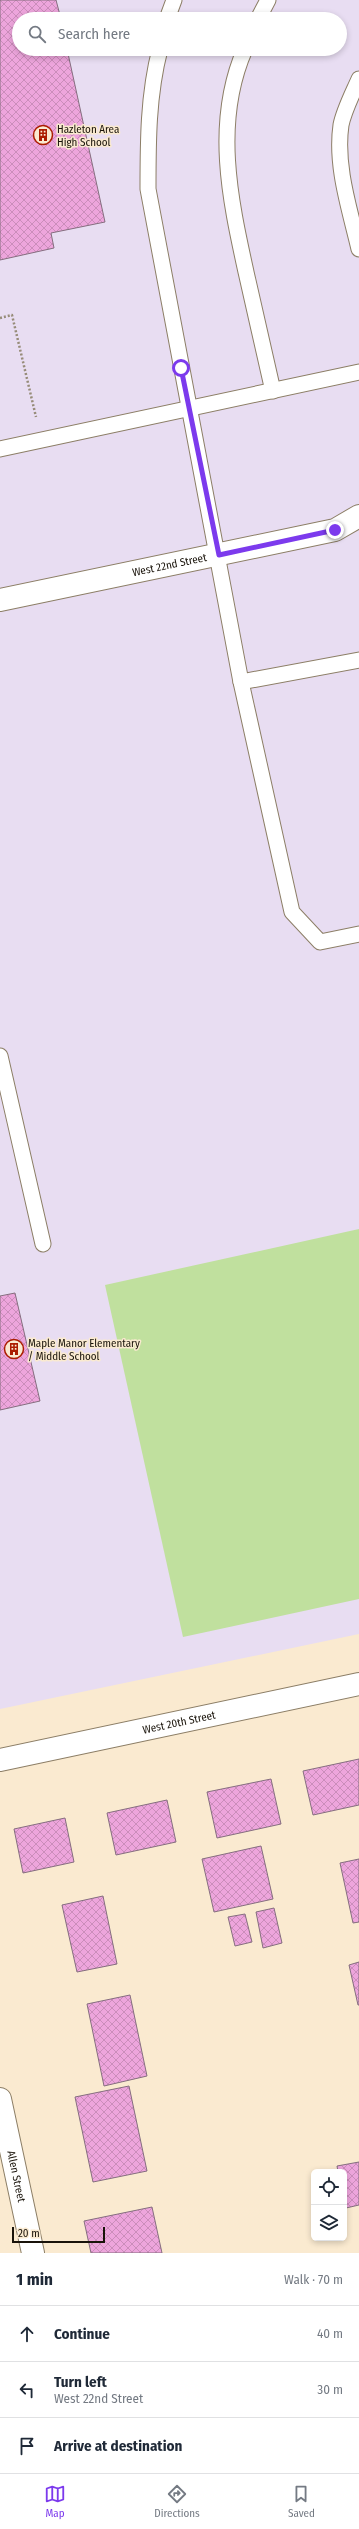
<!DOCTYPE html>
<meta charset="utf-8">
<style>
body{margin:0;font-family:"Fira Sans Condensed",sans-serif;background:#f2f2f3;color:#1f2937}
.controls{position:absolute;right:12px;bottom:12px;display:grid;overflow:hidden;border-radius:6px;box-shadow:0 2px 6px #0003}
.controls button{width:36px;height:36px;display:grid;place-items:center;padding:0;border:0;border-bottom:1px solid #e0e1e3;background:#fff;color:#1f2937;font:20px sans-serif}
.scale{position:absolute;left:12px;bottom:10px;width:93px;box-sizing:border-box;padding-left:4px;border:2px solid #19130a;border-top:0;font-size:11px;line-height:14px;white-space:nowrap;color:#19130a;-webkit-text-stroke:3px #faead0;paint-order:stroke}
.stop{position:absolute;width:12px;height:12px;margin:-9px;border:3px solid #7c3aed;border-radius:50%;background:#fff}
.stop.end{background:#7c3aed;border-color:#fff;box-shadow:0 1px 4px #0008}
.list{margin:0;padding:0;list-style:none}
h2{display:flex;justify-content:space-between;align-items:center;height:52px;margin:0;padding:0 16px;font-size:17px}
h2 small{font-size:13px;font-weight:400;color:#747a83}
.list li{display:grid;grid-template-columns:26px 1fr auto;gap:12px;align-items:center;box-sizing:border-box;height:56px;padding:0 16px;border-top:1px solid #e0e1e3}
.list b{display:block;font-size:15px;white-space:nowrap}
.list p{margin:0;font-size:13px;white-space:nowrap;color:#747a83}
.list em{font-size:13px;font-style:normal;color:#747a83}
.icon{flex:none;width:22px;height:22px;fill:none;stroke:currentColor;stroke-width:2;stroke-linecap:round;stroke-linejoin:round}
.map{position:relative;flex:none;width:359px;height:2253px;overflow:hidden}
.search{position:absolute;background:#fff;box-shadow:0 2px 6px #0003;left:12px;right:12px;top:12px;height:44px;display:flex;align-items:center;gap:10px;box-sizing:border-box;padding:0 14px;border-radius:22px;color:#747a83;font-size:15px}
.sheet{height:220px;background:#fff}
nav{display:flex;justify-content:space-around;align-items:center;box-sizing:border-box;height:56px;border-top:1px solid #e0e1e3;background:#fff;font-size:11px;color:#747a83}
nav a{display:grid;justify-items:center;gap:2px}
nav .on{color:#7c3aed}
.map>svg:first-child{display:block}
.education{fill:#e8ddf2;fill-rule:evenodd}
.pitch{fill:#c0e09e}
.building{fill:url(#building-cross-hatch);stroke:#856e7f}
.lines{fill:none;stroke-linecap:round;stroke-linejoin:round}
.service-casing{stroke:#8c7e66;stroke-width:17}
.minor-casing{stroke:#8c7e66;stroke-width:24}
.tertiary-casing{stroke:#8c7e66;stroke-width:24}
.path{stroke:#978c79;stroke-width:2.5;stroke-dasharray:2 2;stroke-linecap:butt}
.service{stroke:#fff;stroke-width:15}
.minor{stroke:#fff;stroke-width:22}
.tertiary{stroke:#fff;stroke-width:22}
.route{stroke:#7c3aed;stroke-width:5}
.labels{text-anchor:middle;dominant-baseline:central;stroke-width:3;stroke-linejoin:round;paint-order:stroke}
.poi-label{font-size:11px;fill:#19130a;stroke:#faead0;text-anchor:start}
.street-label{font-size:11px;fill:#19130a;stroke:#faead0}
</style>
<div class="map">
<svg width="359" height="2253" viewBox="0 0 359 2253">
<defs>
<pattern id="building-cross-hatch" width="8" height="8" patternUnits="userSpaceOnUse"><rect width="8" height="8" fill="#eda5dc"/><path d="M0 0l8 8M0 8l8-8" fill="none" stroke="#cb8dbb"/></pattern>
</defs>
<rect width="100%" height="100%" fill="#faead0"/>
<path class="education" d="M0 0H359V1634L0 1709ZM19 19H340V49H19Z"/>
<polygon class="pitch" points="359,1229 359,1599 183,1637 105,1285"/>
<g class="building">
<polygon points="0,0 56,0 61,19 19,19 19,49 67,49 105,222 51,233 54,248 0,260"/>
<polygon points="15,1293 40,1401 0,1410 0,1296"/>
<polygon points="359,1759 359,1805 313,1815 303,1771"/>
<polygon points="271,1779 281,1824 217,1838 207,1792"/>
<polygon points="167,1800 176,1842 116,1855 107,1813"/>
<polygon points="65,1818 74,1862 23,1873 14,1829"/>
<polygon points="261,1846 273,1899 214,1912 202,1859"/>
<polygon points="359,1859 359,1922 353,1923 340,1863"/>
<polygon points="103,1896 117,1964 77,1972 62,1905"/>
<polygon points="274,1908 282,1943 263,1948 256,1912"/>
<polygon points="245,1914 252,1942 235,1946 228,1917"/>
<polygon points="359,1962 359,2005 358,2005 349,1965"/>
<polygon points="130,1995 147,2076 104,2086 87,2004"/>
<polygon points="129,2086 147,2171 93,2182 75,2097"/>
<polygon points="359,2162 359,2205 346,2208 344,2172 338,2172 337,2166"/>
<polygon points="152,2207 162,2253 91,2253 84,2221"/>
</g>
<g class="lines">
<defs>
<g id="service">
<polyline points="167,19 174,0"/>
<polyline points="258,19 268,0"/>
<path d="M160 49C148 95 148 142 148 189L241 682 292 912 320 942 359 934"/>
<path d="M245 49C213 122 230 199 246 272 255 312 264 351 273 391"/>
<path d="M359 79C353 93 344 110 341 125 335 166 350 210 359 249"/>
<polyline points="0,449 359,372"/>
<polyline points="241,682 359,660"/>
<polyline points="0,1056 43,1244"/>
</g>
<g id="minor">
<path id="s1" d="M0 1760 359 1684"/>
<path id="s2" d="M0 2099 33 2253"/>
</g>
<g id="tertiary">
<path id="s3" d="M0 600 335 530 359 516"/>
</g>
</defs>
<use href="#service" class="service-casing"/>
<use href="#minor" class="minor-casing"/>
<use href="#tertiary" class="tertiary-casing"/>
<polyline class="path" points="0,318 12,315 36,417"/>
<use href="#service" class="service"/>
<use href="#minor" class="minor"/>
<use href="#tertiary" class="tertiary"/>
</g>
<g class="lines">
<polyline class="route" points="181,368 219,555 335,530"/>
</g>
<defs>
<symbol id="building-ring" viewBox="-11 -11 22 22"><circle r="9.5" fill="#faead0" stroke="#ab1c00" stroke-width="1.5"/><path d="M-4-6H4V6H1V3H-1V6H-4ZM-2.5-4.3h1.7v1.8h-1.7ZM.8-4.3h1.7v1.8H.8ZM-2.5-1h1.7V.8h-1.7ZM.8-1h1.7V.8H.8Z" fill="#ab1c00"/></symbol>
</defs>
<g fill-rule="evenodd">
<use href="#building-ring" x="32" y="124" width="22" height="22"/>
<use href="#building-ring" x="3" y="1338" width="22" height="22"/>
</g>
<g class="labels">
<g class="poi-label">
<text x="57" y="129">Hazleton Area<tspan x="57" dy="13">High School</tspan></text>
<text x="28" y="1343">Maple Manor Elementary<tspan x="28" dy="13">/ Middle School</tspan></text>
</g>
<g class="street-label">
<text stroke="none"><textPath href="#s3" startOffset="173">West 22nd Street</textPath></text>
<text stroke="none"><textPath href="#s1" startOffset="183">West 20th Street</textPath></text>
<text stroke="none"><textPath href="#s2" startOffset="79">Allen Street</textPath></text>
</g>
</g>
</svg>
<div class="controls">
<button><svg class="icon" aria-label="locate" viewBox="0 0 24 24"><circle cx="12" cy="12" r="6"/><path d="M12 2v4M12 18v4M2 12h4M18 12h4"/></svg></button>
<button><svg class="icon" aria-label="layers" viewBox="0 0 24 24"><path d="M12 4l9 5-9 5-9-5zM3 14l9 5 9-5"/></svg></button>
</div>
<div class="scale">20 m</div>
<div class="stop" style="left:181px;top:368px"></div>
<div class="stop end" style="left:335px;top:530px"></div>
<div class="search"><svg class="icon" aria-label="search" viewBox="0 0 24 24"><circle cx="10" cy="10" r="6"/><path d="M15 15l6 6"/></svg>Search here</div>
</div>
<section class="sheet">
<h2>1 min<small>Walk · 70 m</small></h2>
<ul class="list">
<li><svg class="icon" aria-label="ahead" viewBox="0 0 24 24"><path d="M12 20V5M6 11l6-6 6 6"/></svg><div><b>Continue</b></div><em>40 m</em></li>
<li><svg class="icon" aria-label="left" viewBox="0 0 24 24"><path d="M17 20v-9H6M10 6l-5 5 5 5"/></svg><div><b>Turn left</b><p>West 22nd Street</p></div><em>30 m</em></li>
<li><svg class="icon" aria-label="arrive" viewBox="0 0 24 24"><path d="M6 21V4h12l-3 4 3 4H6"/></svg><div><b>Arrive at destination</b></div></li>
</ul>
</section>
<nav>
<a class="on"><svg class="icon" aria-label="map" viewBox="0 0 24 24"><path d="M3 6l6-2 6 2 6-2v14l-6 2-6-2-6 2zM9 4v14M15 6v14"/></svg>Map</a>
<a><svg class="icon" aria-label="directions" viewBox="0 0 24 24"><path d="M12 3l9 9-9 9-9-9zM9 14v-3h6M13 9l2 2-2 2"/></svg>Directions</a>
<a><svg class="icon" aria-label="saved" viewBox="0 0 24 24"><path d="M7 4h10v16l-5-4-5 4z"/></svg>Saved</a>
</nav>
